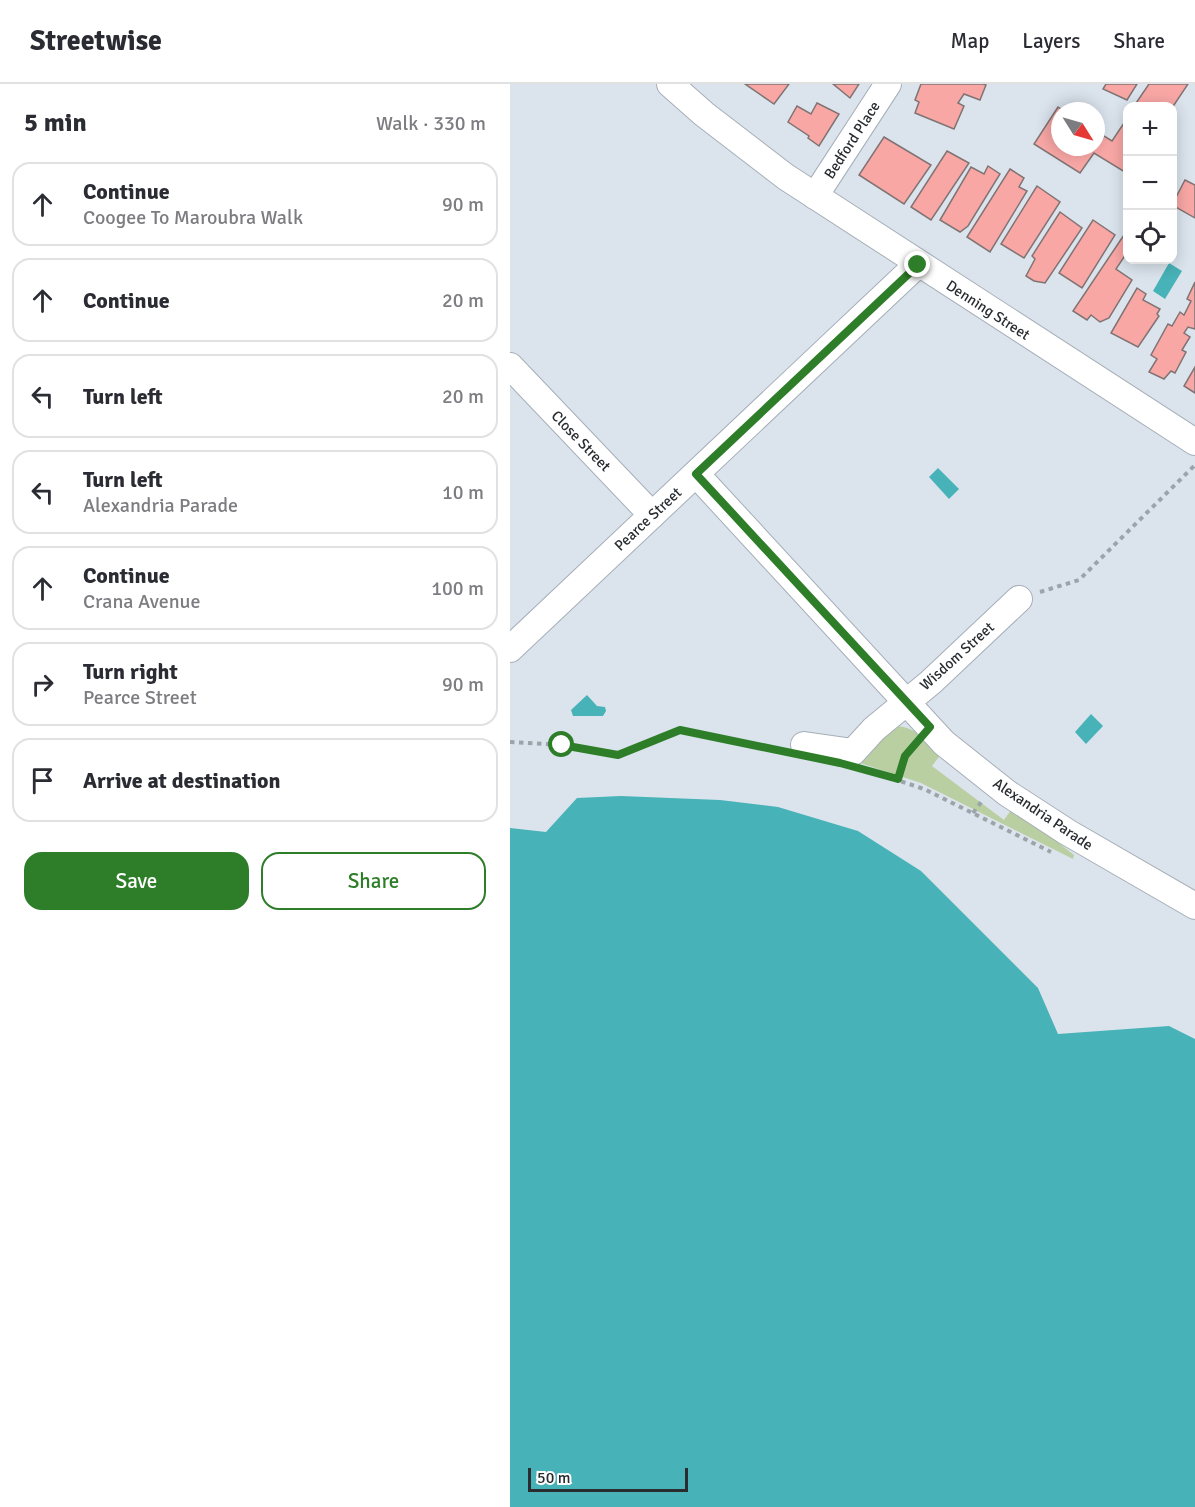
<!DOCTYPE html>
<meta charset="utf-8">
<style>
body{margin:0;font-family:Signika,sans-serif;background:#f2f2f3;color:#2b2b33}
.controls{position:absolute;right:18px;top:18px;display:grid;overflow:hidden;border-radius:12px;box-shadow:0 3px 15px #0003}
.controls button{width:54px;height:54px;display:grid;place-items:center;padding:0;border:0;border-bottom:2px solid #e1e1e2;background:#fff;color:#2b2b33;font:30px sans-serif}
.compass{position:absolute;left:541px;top:18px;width:54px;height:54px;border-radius:50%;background:#fff;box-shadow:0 3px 15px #0003;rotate:127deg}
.scale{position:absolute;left:18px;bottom:15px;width:160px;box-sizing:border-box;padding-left:6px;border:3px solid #292d30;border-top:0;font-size:16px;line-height:21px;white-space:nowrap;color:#292d30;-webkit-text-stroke:4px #fff;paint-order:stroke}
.stop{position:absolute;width:18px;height:18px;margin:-14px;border:4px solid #2e7e29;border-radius:50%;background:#fff}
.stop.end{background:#2e7e29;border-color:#fff;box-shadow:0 2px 6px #0008}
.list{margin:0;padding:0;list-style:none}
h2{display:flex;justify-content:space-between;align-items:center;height:78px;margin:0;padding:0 24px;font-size:26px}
h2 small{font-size:20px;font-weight:400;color:#7c7c81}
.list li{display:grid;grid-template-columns:39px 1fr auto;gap:18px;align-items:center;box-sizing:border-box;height:84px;margin:0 12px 12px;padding:0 12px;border:2px solid #e1e1e2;border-radius:18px}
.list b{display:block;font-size:22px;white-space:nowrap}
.list p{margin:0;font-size:20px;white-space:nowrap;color:#7c7c81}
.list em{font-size:20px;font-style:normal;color:#7c7c81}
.actions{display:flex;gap:12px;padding:18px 24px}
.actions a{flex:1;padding:14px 0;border:2px solid #2e7e29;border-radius:18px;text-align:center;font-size:21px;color:#2e7e29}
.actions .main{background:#2e7e29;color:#fff}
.icon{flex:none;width:33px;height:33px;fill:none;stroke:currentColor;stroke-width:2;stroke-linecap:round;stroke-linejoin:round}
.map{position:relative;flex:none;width:685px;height:1423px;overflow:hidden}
header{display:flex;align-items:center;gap:36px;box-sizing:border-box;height:84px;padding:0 30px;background:#fff;border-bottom:2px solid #e1e1e2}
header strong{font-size:28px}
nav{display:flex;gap:33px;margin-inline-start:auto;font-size:21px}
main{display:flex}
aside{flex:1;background:#fff}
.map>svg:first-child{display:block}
.green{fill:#b9cfa1}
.water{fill:#47b2b7}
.building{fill:#f8a7a5;stroke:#807373;stroke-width:1.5}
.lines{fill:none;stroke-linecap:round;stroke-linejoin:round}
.minor-casing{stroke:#a6afb8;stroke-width:28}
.path{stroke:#9ca4aa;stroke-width:4;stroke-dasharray:4.5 4.5;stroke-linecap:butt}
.minor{stroke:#fff;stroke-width:26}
.route{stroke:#2e7e29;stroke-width:8}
.labels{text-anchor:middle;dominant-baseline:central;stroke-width:4.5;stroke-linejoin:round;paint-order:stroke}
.street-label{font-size:15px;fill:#292d30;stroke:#fff}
</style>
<header>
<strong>Streetwise</strong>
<nav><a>Map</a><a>Layers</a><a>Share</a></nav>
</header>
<main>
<aside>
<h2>5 min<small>Walk · 330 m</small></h2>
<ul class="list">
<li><svg class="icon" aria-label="ahead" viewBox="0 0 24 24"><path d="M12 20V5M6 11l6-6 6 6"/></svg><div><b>Continue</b><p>Coogee To Maroubra Walk</p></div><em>90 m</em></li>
<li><svg class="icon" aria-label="ahead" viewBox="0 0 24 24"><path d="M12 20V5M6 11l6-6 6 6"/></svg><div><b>Continue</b></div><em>20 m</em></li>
<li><svg class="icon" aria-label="left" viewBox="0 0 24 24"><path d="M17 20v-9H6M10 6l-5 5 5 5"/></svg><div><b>Turn left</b></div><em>20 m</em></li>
<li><svg class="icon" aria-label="left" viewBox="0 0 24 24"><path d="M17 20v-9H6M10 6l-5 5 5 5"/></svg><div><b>Turn left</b><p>Alexandria Parade</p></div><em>10 m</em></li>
<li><svg class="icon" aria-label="ahead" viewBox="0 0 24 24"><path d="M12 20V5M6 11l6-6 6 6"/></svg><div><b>Continue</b><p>Crana Avenue</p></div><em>100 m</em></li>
<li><svg class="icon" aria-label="right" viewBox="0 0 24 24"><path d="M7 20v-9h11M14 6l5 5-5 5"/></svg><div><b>Turn right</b><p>Pearce Street</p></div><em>90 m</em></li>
<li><svg class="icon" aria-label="arrive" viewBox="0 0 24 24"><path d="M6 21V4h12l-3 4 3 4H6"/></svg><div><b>Arrive at destination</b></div></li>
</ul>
<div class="actions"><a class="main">Save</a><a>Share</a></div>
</aside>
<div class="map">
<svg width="685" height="1423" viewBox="0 0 685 1423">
<rect width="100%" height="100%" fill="#dbe4ed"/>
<path class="green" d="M383 642C405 642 416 655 431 670L422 682 494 736 503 723 564 771 563 775 411 699 347 678Z"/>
<g class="water">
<polygon points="659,179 672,187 655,215 643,207"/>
<polygon points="428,384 449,405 439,415 419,393"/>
<polygon points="77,611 87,622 95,623 96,627 93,632 63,632 61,626"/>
<polygon points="581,630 593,642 576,660 565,648"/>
<polygon points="111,712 210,716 268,723 348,747 411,787 528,904 548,950 659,942 685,955 685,1423 0,1423 0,744 36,748 67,714"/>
</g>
<g class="building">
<polygon points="235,0 279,0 264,20"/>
<polygon points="323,0 349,0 340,14"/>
<polygon points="411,0 473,0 476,1 470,16 454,10 448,19 454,22 444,45 405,29 409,18 405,16"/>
<polygon points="596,0 627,0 617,16 593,5"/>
<polygon points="639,0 678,0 662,24 624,22"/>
<polygon points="307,19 329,30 309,62 298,54 299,52 278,38 287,22 301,30"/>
<polygon points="548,23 554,27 550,27 550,63 586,63 586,47 602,57 618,33 618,90 584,69 570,89 524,60"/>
<polygon points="374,53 421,81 394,120 349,91"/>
<polygon points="437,67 459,79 421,136 401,123"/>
<polygon points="478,82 490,90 458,142 450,148 430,136 461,83 474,90"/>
<polygon points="500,85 514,94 509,103 517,107 480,168 457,153"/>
<polygon points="675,96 685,101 685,134 662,121"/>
<polygon points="527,102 550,118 514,174 491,160"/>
<polygon points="550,128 572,144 535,199 524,197 516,192 525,175 522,172"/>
<polygon points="583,136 605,151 572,204 549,189"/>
<polygon points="618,145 618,167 606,185 622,196 599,234 590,238 581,231 577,236 563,227"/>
<polygon points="685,198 685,245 678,243 674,249 680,253 672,266 676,268 665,289 661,287 654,295 639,288 647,275 641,271 658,240 662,242 670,228 674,231 681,217 677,215"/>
<polygon points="627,204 636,210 633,216 650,225 647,230 649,232 628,263 601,249"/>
<polygon points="685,283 685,309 674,302"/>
</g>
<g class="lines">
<defs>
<g id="minor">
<polyline points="160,0 194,30 276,93 685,358"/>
<polyline points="305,112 378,0"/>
<polyline points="0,282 142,431"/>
<polyline points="186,390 434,659 497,709 557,748 685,822"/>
<polyline points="0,565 407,181"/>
<polyline points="294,661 343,668 364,645 421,598 509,515"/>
</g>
</defs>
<use href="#minor" class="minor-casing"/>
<g class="path">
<polyline points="530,508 569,496 685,381"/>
<polyline points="0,658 52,661 109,671 170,646 273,667"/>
<polyline points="357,686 414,705 541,768"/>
<polyline points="388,695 395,672 405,659"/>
<polyline points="463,729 472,717"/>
</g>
<use href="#minor" class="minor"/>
</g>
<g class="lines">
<polyline class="route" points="52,661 108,671 170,646 330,679 388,695 395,672 420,643 186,390 408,181"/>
</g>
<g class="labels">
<g class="street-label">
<text transform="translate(342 56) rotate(-57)">Bedford Place</text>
<text transform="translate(478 226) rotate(33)">Denning Street</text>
<text transform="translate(71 357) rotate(46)">Close Street</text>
<text transform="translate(138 435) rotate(-43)">Pearce Street</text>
<text transform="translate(447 572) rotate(-42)">Wisdom Street</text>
<text transform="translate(533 730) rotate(34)">Alexandria Parade</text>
</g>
</g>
</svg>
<div class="controls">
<button>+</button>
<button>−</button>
<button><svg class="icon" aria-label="locate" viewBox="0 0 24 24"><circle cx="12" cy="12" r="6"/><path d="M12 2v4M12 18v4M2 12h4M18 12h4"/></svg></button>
</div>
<svg class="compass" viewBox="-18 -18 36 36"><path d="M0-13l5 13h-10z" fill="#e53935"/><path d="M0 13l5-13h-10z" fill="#7c7c81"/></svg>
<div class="scale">50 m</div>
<div class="stop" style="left:52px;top:661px"></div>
<div class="stop end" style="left:408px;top:181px"></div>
</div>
</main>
